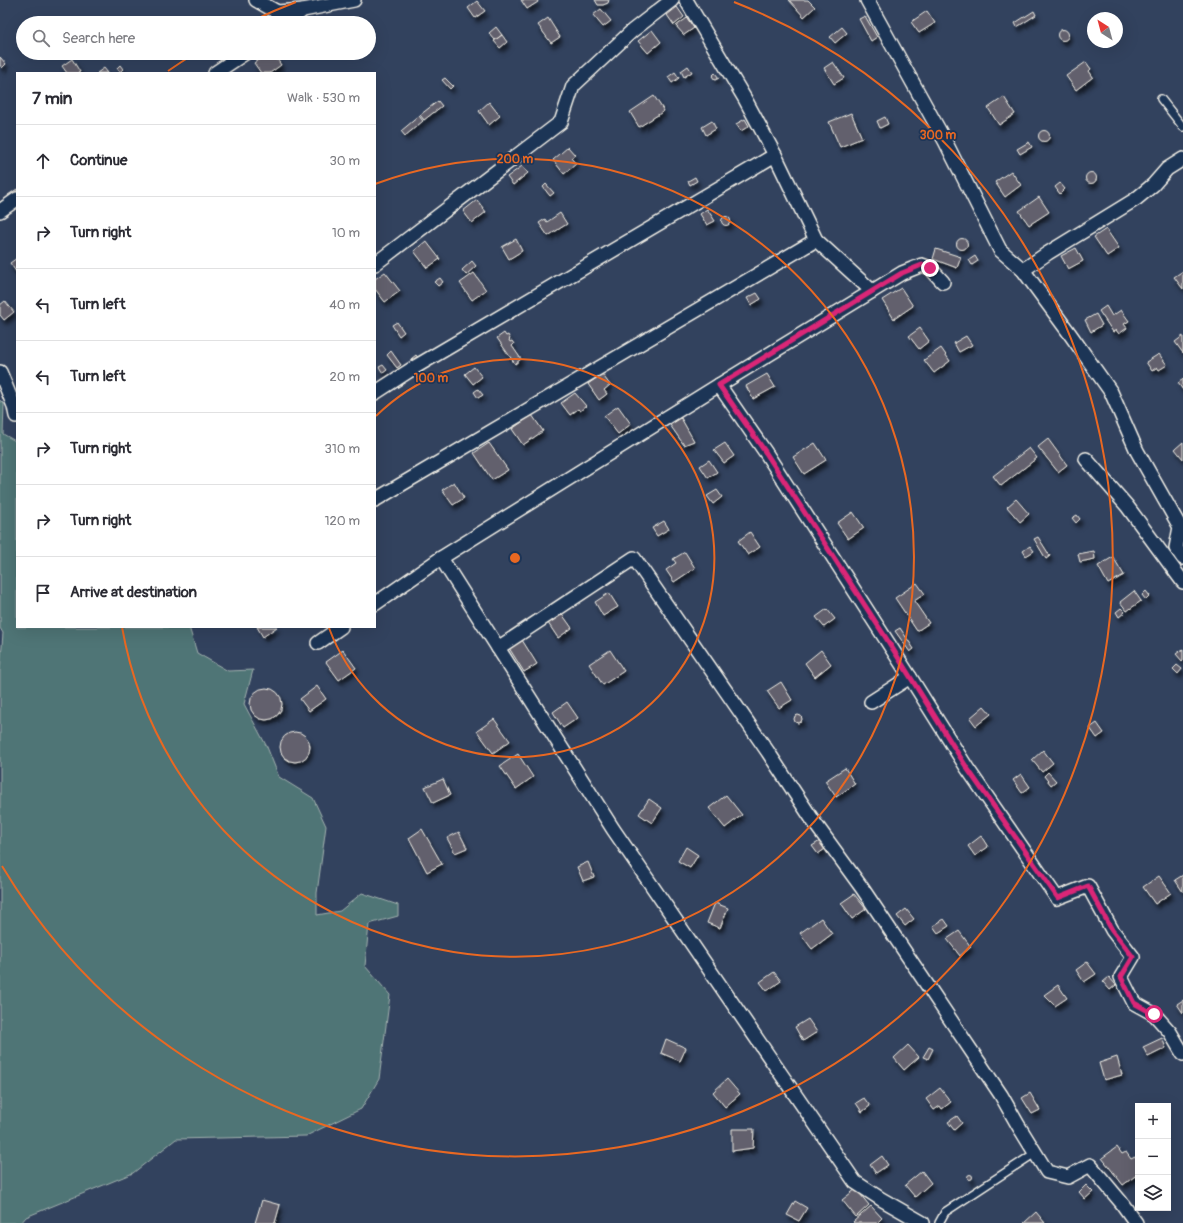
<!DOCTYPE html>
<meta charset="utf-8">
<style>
body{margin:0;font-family:Pangolin,sans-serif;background:#f2f2f3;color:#2b2b33}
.controls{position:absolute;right:12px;bottom:12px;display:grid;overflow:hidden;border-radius:0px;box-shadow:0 4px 16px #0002}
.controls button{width:36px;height:36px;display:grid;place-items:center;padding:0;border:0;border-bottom:1px solid #e1e1e2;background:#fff;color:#2b2b33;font:20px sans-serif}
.compass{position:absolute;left:1087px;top:12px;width:36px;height:36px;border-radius:50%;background:#fff;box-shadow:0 4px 16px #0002;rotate:324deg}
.stop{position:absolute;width:12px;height:12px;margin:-9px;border:3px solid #db2777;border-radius:50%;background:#fff}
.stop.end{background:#db2777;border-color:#fff;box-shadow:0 1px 4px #0008}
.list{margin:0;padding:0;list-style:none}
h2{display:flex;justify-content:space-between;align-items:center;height:52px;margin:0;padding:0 16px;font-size:17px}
h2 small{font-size:13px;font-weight:400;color:#7c7c81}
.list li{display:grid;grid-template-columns:26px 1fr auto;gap:12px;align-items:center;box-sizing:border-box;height:72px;padding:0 16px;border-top:1px solid #e1e1e2}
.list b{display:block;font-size:15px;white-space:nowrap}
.list em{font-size:13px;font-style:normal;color:#7c7c81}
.icon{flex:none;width:22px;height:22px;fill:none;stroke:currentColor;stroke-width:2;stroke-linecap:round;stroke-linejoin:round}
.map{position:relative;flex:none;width:1183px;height:1223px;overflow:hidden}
.search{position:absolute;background:#fff;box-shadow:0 4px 16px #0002;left:16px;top:16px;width:360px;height:44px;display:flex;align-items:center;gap:10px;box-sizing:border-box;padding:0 14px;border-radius:22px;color:#7c7c81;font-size:15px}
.panel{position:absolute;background:#fff;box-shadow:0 4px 16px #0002;left:16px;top:72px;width:360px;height:556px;border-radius:0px}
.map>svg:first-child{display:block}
.green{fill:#507476;stroke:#a2b2af}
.building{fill:#62606d;stroke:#f4f1e8;filter:url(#shadow)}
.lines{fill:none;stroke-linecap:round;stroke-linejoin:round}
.service-casing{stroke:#f4f1e8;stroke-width:10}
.minor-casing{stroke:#f4f1e8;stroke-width:16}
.service{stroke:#1d3557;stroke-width:7}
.minor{stroke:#1d3557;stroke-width:13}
.route{stroke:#db2777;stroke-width:5}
.ring{fill:none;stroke:#e96822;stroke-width:2}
.centre{fill:#e96822;stroke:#1d3557;stroke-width:2}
.ring-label{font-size:12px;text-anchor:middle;font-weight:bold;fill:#e96822;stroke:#1d3557;stroke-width:3.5;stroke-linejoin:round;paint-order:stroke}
</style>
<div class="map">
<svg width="1183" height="1223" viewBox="0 0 1183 1223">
<defs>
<filter id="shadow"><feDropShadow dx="2.5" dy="4.5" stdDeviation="2" flood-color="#0009"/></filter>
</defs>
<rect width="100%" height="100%" fill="#32425e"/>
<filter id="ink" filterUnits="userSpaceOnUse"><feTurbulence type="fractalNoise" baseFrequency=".025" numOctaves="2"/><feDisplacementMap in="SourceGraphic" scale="8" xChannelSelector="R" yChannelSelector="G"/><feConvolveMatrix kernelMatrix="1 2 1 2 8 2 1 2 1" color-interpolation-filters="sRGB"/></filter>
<g filter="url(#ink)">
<polygon class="green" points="0,400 4,404 3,434 17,442 17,627 189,627 197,653 228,671 253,670 244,704 267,747 279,777 313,798 326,826 317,893 317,915 340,911 362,893 398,905 398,916 369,924 365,966 390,995 379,1079 361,1109 306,1136 176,1139 133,1173 26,1217 21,1223 0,1223 0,672 3,633 0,628"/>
<g class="building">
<polygon points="521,0 537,0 538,2 527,9"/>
<polygon points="595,0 609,0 608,3 603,5 598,5"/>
<polygon points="789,0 808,0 815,7 804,17"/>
<polygon points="477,1 485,11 475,18 468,8"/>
<polygon points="677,7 684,17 674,25 667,15"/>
<polygon points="601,9 611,21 603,27 593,15"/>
<polygon points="927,11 935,23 919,33 911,22"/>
<polygon points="1034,11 1036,15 1017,27 1015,23"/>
<polygon points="189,16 194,19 195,23 183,23 184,19"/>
<polygon points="865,16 877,37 871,41 859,19"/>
<polygon points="548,18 560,37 551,43 538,25"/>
<polygon points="687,18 694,28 684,35 676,26"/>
<polygon points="496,27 502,35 495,40 489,33"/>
<polygon points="842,27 847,33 835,43 830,37"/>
<circle cx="1063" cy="35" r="5.5"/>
<polygon points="652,30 661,42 648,53 638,41"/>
<polygon points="502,35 507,42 500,48 494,41"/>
<polygon points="268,53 273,53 281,65 270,73 261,73 254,63"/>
<polygon points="0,57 6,64 2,68 0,65"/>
<polygon points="72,59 80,72 78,73 67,73 62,66"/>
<polygon points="833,62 844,78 834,84 824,68"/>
<polygon points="1086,62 1091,69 1089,71 1093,77 1076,90 1066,76"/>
<polygon points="120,65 123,69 120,72 117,68"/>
<polygon points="688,66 692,72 684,77 681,71"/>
<polygon points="104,68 108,73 97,73"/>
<polygon points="675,72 679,78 672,83 668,77"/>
<polygon points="715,73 719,78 715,80 712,76"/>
<polygon points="445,78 453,86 450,89 442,80"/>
<polygon points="654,96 664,111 639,127 630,112"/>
<polygon points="1004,97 1015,114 999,125 988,108"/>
<polygon points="438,101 442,106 424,120 420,115"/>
<polygon points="489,102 500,116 489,125 479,111"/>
<polygon points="851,113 862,138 840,147 829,122"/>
<polygon points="419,116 423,121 405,136 401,131"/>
<polygon points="885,117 888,124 880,128 877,121"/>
<polygon points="745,119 749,126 741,131 736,124"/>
<polygon points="712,121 716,129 706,135 702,127"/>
<circle cx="1044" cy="136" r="5.5"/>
<polygon points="1029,142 1032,147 1020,154 1017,149"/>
<polygon points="568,147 575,155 571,158 576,164 564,174 553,160"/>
<polygon points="522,166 528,173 513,185 507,177"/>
<polygon points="1011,171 1021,185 1005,197 995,182"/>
<circle cx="1091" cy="178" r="5.5"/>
<polygon points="695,177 697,181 690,185 688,181"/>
<polygon points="1060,183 1065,189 1060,194 1055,187"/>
<polygon points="546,184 554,193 550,196 543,187"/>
<polygon points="17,189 17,197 12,201 8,195"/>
<polygon points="1039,197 1049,212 1029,225 1019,211"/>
<polygon points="477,200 486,212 472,223 463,211"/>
<polygon points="707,209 715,221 707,225 700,214"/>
<polygon points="560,213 567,224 548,236 539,223 545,219 547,222"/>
<circle cx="726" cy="221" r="4.5"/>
<polygon points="1106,229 1119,248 1107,256 1094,237"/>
<circle cx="962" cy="244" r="5.5"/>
<polygon points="516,239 522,251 509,259 502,247"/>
<polygon points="426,241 440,259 427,268 414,251"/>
<polygon points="1076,248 1083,261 1068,269 1061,256"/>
<polygon points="936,249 961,257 957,268 933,259"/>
<polygon points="975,256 978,261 972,265 969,260"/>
<polygon points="17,258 17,273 10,263"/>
<polygon points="472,261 476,266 466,275 462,270"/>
<polygon points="1183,271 1183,289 1174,277"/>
<polygon points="385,272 400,291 385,302 375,289 375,279"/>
<polygon points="474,273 486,290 472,300 460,283"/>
<polygon points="440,278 443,282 438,286 434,282"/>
<polygon points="901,288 913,306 894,319 882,300"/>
<polygon points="757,293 761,299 751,305 747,298"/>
<polygon points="5,301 14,312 4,320 0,315 0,305"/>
<polygon points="1106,306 1112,316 1121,310 1129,321 1124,324 1127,328 1119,334 1116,330 1113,332 1099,311"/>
<polygon points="1096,314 1102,325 1091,332 1085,320"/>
<polygon points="397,322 404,332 399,336 392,325"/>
<polygon points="920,328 929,341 919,349 909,336"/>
<polygon points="504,333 506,336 508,335 510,339 509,340 510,342 512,341 514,344 512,346 521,359 515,364 497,338"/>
<polygon points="966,336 972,345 959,352 954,343"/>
<polygon points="1183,336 1183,353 1175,342"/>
<polygon points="941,348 950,361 934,373 924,360"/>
<polygon points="391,351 401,365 397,368 387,355"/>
<polygon points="1159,354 1167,365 1159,370 1157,367 1152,371 1146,362"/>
<polygon points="416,355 419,359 414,362 411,359"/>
<polygon points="383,365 387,370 383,373 379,367"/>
<polygon points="474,367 482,377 473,384 465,374"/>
<polygon points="602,374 610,385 604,390 607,394 599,400 588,384"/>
<polygon points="767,374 775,387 753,399 746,386"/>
<polygon points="1183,379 1183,390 1178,383"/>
<polygon points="478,389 483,395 478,398 474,392"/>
<polygon points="575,393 586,406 580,411 578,409 570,415 561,403"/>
<polygon points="618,406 631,424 618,434 604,416"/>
<polygon points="532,415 543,431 523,445 512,429"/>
<polygon points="681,418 694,441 684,445 670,425"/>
<polygon points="1048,439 1067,465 1058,472 1038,447"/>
<polygon points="1183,442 1183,459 1175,449"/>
<polygon points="489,443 508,470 492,480 474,453"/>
<polygon points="725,443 734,456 724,463 714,450"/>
<polygon points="815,443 826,460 804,474 793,457"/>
<polygon points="1029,448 1037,458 1001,486 993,476"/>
<polygon points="709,460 717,472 708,478 700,466"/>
<polygon points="454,482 464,498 453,505 442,490"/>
<polygon points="717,490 722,497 713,504 707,496"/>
<polygon points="1016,499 1029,514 1020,522 1007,507"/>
<polygon points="853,512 864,528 848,539 837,523"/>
<polygon points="1077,515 1080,519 1076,523 1072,518"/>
<polygon points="664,521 669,529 657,536 652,528"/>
<polygon points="750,532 760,547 748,555 738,541"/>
<polygon points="1038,537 1050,556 1046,559 1034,539"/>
<polygon points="1030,546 1034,551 1026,556 1023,551"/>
<polygon points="1094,551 1095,559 1080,562 1078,554"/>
<polygon points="685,552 695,568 674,582 666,570 676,563 673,559"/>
<polygon points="1113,557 1124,575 1108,584 1098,566"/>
<polygon points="917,583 925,594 914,601 929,623 917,631 895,598"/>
<polygon points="1134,591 1141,601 1127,611 1120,602"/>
<polygon points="1146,591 1150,596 1146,600 1142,595"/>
<polygon points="609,593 618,607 603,616 595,602"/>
<polygon points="1121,608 1125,612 1119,617 1116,612"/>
<polygon points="827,609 835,619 824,627 816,617"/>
<polygon points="562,614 572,628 558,638 548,623"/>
<polygon points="257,627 277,627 263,637"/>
<polygon points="900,628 914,649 910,652 895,631"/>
<polygon points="522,640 537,664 524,672 509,648"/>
<polygon points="1183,649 1183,660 1182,661 1176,654"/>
<polygon points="343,650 356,668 339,680 326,662"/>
<polygon points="610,650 624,671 603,685 589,664"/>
<polygon points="821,650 831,664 815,677 805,663"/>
<polygon points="1177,665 1182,669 1178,674 1173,669"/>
<polygon points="781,682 792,700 779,708 767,691"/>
<polygon points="317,686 326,699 309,711 300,699"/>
<circle cx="266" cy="704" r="16"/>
<polygon points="567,702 578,718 563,728 553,712"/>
<polygon points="984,706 991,714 976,726 970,718"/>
<circle cx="798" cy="719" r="4"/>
<polygon points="494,719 510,741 493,753 477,731"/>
<polygon points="1097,723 1104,733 1097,738 1090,728"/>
<circle cx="295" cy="747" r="15"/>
<polygon points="1043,750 1053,763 1042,772 1032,760"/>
<polygon points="518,754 533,777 516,789 500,766"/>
<polygon points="845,768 855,784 836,797 825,781"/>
<polygon points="1048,772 1056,781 1051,785 1044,776"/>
<polygon points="1021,774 1030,787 1022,793 1013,780"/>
<polygon points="443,779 450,795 433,803 425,787"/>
<polygon points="726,795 742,815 725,828 709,808"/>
<polygon points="649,799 662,808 652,823 639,814"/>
<polygon points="422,829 442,864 427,872 409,838"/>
<polygon points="459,832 467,848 455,853 447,838"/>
<polygon points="981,836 988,847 975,856 968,846"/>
<polygon points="820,841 825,849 818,854 812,846"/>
<polygon points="686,847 698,855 690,868 678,861"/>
<polygon points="588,862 594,877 583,881 577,867"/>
<polygon points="1183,875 1183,892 1175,880"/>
<polygon points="1159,876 1171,893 1155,904 1143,887"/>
<polygon points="854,894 866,909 852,919 841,903"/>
<polygon points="715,903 728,908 720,928 707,923"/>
<polygon points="906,909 914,919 905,926 897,916"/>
<polygon points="821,918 832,934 812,949 800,933"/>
<polygon points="944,919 949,926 938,933 933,926"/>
<polygon points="959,931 971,947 960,956 947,939"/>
<polygon points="1087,962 1096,974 1084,982 1076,970"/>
<polygon points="774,972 781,981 767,991 760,982"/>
<polygon points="1109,977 1116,985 1110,990 1103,982"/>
<polygon points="1058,985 1067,998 1055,1006 1044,995"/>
<polygon points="1183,1000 1183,1013 1177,1004"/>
<polygon points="808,1019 817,1032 803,1041 795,1027"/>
<polygon points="1162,1038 1166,1048 1148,1057 1143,1047"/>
<polygon points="666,1039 686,1048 680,1061 661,1053"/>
<polygon points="908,1045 919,1057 904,1070 894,1058"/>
<polygon points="929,1047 933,1049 928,1059 923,1057"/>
<polygon points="1117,1057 1122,1075 1104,1080 1099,1063"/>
<polygon points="727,1079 740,1094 725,1107 713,1092"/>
<polygon points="940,1088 951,1102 942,1109 940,1106 934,1110 926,1099"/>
<polygon points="1030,1093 1040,1110 1032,1114 1022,1098"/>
<polygon points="864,1098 870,1106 862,1112 856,1103"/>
<polygon points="957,1116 962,1123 954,1130 948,1122"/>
<polygon points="732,1129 754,1129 753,1148 732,1151"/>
<polygon points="1117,1147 1122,1154 1126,1152 1131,1159 1135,1157 1138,1161 1138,1174 1123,1185 1102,1158"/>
<polygon points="882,1156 888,1165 876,1173 870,1165"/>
<polygon points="922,1171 931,1183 915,1197 905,1185"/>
<circle cx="970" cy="1177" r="2.5"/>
<polygon points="1086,1185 1093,1192 1085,1199 1079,1192"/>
<polygon points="856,1189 869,1205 856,1217 842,1200"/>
<polygon points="262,1200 280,1205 275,1223 255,1223"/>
<polygon points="795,1201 807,1208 799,1221 787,1215"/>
<polygon points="871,1206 882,1218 877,1223 854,1223 853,1222"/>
<polygon points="1036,1212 1045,1223 1024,1223"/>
</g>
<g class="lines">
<defs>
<g id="service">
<polyline points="1161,99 1183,127"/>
<polyline points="939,1223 945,1212 1035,1153"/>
</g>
<g id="minor">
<polyline points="256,0 277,12 303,10"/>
<polyline points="686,0 745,99 775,155 816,240 872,291"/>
<polyline points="867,0 945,141 1000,250 1023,270 1070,334 1111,392 1137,451 1180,527 1176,548 1183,558"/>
<polyline points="287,23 303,10 354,0"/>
<polyline points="215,73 245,53"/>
<polyline points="0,211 17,199"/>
<polyline points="375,264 561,122 573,86 632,31 672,0"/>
<polyline points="1023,270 1048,253 1136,199 1153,185 1167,169 1183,159"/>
<polyline points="0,372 14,406 16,416"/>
<polyline points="719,385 766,453 910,677 871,702"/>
<polyline points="375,393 415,367 775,155"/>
<polyline points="1086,459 1127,506 1183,582"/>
<polyline points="375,500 816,240"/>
<polyline points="441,558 613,829 855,1182 881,1199 923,1223"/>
<polyline points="375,604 441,558 719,385 902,273 922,265 930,268 943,282"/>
<polyline points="318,643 341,627"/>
<polyline points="498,648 634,558 768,752 814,822 862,888 1001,1095 1018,1125 1047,1172 1068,1177 1090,1165 1121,1202 1136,1223"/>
<polyline points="910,677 967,768 1057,898 1088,886 1112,930 1133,957 1121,977 1134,1003 1154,1014 1170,1032 1183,1054"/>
</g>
</defs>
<use href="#service" class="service-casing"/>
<use href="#minor" class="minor-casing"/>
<use href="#service" class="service"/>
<use href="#minor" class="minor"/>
</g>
</g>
<g class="lines" filter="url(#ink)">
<polyline class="route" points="930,268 922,265 902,273 719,385 766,453 886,638 967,768 1058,898 1088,886 1112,930 1133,957 1121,977 1134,1003 1154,1014"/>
</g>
<g class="ring">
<path d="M376 416A199 199 0 1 1 329 628"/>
<path d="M375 184A399 399 0 1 1 122 627"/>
<path d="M168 71A598 598 0 0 1 194 54M248 23A598 598 0 0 1 296 2M734 2A598 598 0 1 1 2 866"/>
</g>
<circle cx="515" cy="558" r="6" class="centre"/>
<g class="ring-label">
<text x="938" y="139">300 m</text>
<text x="515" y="163">200 m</text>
<text x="431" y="382">100 m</text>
</g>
</svg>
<div class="controls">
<button>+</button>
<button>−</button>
<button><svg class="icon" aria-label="layers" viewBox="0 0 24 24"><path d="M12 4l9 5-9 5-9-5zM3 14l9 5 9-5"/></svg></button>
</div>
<svg class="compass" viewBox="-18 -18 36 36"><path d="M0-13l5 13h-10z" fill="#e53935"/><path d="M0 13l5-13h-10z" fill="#7c7c81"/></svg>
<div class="stop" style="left:1154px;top:1014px"></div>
<div class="stop end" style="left:930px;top:268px"></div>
<div class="search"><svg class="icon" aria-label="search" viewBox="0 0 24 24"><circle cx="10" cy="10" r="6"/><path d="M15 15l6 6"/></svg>Search here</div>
<section class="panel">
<h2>7 min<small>Walk · 530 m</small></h2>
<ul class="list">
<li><svg class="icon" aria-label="ahead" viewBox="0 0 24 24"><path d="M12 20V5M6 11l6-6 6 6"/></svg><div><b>Continue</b></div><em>30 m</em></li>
<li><svg class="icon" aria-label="right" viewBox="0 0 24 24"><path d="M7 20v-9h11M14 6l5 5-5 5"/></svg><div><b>Turn right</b></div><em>10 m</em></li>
<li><svg class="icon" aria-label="left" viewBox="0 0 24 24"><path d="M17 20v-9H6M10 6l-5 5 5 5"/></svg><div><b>Turn left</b></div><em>40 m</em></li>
<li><svg class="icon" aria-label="left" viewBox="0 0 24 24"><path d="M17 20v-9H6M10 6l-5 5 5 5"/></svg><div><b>Turn left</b></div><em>20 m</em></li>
<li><svg class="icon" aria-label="right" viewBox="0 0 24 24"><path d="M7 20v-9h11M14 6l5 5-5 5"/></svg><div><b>Turn right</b></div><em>310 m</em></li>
<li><svg class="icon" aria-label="right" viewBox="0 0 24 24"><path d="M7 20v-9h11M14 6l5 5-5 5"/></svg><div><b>Turn right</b></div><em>120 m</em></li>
<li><svg class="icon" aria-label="arrive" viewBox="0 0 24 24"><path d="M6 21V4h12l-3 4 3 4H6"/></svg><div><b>Arrive at destination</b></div></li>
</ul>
</section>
</div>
